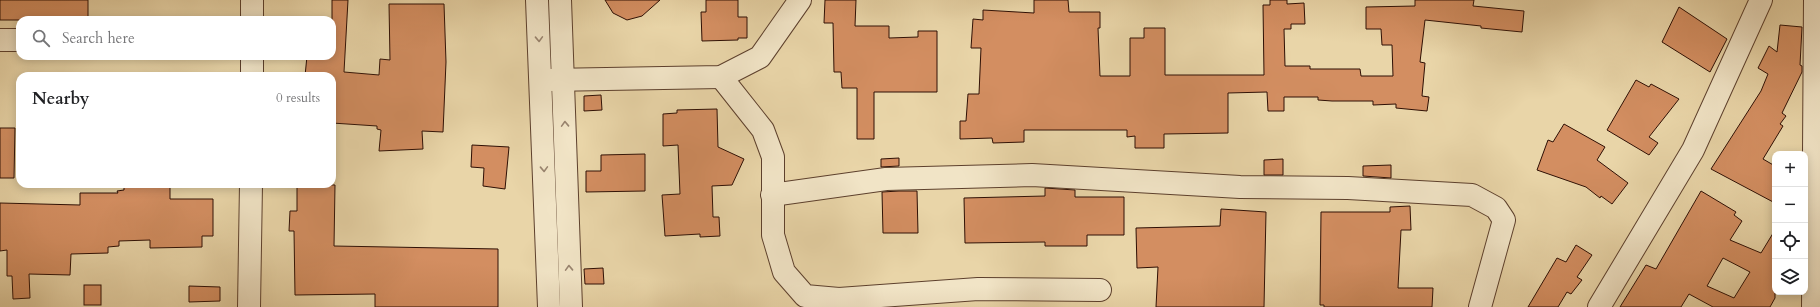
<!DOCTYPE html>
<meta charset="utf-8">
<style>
body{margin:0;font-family:Cardo,serif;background:#f2f2f2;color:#202124}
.controls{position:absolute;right:12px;bottom:12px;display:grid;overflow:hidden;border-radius:8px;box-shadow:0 2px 10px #0003}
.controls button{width:36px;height:36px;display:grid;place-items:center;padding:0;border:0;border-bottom:1px solid #e0e0e0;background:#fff;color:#202124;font:20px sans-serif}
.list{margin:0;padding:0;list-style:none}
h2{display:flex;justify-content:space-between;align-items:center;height:52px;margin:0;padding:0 16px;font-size:17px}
h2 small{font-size:13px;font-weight:400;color:#757577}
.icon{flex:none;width:22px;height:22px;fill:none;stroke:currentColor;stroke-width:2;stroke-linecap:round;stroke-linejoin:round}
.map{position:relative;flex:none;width:1820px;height:307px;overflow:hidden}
.search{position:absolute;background:#fff;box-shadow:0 2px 10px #0003;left:16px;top:16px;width:320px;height:44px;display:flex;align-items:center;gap:10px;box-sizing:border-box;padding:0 14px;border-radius:12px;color:#757577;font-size:15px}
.panel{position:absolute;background:#fff;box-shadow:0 2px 10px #0003;left:16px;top:72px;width:320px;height:116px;border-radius:12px}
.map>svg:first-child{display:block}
.building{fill:#d38e61;stroke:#2e0f04;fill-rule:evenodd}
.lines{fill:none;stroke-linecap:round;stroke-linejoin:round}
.minor-casing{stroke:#5d402d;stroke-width:24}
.minor{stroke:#f1e4c6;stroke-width:22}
.oneway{stroke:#99846f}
</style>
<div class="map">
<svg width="1820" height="307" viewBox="0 0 1820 307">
<rect width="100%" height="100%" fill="#e9d5a8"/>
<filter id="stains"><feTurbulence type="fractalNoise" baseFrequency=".005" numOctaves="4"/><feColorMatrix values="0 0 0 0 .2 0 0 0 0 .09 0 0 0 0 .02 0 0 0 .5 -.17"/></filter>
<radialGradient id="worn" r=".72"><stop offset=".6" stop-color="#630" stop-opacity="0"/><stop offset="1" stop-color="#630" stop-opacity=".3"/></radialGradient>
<g class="building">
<rect x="0" y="0" width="88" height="20"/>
<polygon points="332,0 348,0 344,72 379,75 380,59 390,60 389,4 444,4 446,62 443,132 422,131 423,149 379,151 381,130 377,129 377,126 332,123 332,76 305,76 307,56 332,56"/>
<polygon points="605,0 660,0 642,16 627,20 613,13"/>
<polygon points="706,0 738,0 738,17 747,17 747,38 738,38 738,40 702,41 701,12 706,12"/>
<polygon points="825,0 856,0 855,26 889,26 889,38 918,37 918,31 937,31 937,92 874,92 874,139 857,139 857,88 842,88 841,72 834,72 833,23 824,23"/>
<polygon points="1034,0 1068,0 1069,12 1100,12 1100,28 1098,28 1100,76 1130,76 1130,38 1144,38 1144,28 1165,28 1165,75 1264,75 1263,5 1270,5 1270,0 1287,0 1287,4 1304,3 1305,24 1291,24 1291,29 1284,29 1285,66 1310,66 1310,69 1360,69 1361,76 1393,76 1392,45 1382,45 1381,29 1366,29 1366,7 1415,6 1415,0 1474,0 1473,6 1524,11 1522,32 1481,28 1481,26 1425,20 1420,62 1425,63 1422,96 1429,97 1427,111 1396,108 1396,104 1373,105 1373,101 1332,101 1318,100 1318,97 1284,97 1284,111 1268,111 1267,92 1228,93 1228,133 1164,134 1164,148 1135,148 1135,136 1127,137 1127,130 1024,130 1024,142 993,143 992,138 960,139 960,121 966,121 968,94 979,94 981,48 971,48 973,19 983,20 983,10 1034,13"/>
<polygon points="1679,7 1727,39 1710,72 1662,42"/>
<polygon points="1780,25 1802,27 1800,65 1802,66 1802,72 1782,113 1786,116 1780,124 1783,126 1763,159 1775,166 1775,203 1711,169 1761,91 1768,74 1758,68 1769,46 1777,52"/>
<polygon points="1636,80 1649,87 1651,84 1679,99 1649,137 1658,143 1649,155 1607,130"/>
<polygon points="601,95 602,110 584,111 584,96"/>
<polygon points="717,109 718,147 744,159 732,185 712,186 713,217 719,217 720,236 700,237 700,234 665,236 662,195 680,194 678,145 663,146 663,114 677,113 677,110"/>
<polygon points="1564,124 1605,147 1597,160 1628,183 1612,204 1601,196 1600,198 1586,187 1537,170 1548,140 1553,142"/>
<polygon points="0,128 15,128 14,178 0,178"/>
<polygon points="472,145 509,147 505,189 483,186 484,168 471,167"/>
<polygon points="645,154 645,191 586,192 586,171 601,171 601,155"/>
<polygon points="899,158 899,166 881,167 881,159"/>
<polygon points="1283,159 1283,175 1264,175 1264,160"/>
<polygon points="1391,165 1391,178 1363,176 1363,166"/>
<polygon points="124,184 170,184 170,199 213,199 213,236 202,236 202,247 150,248 150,240 119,241 119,246 108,247 108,253 71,254 70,275 29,274 30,298 13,299 12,276 7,276 7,250 0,251 0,203 80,205 80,193 118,193 117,191 124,190"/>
<polygon points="297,184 335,185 334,246 498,249 498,307 375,307 375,294 295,295 294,231 289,231 290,211 297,211"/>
<polygon points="1045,188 1075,190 1075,197 1124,197 1124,235 1087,235 1087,246 1045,246 1045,242 965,243 964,198 1045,196"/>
<polygon points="899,191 917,191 918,233 883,233 882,192"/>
<path d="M1701 191 1736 212 1734 215 1742 221 1730 240 1761 253 1775 230V298L1770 307H1713L1689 294 1681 307H1620L1646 265 1656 269ZM1723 258 1750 272 1734 298 1707 286Z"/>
<polygon points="1410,206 1411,230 1401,230 1398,288 1433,288 1432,307 1324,307 1324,305 1320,305 1321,212 1390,212 1390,207"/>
<polygon points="1221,209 1266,212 1264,307 1156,307 1158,267 1137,268 1136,228 1220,226"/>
<polygon points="1576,245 1592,255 1577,277 1582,280 1571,294 1567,292 1558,307 1528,307 1557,258 1566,262"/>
<polygon points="603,268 604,284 585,284 584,269"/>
<rect x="84" y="285" width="17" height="20"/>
<polygon points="189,286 220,287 220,301 189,302"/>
</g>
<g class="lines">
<defs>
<g id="minor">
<polyline points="252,0 252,20"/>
<polyline points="537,0 549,307"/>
<polyline points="560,0 571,307"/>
<polyline points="0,40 20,40"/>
<polyline points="252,76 252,56"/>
<polyline points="721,77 763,130 773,157 773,235 784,272 805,296 839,299 978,289 1100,290"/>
<polyline points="549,80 721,77 760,57 800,0"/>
<polyline points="772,195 886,179 1032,175 1240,187 1348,188 1472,195 1496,208 1504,220 1480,307"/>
<polyline points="249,307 251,184"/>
<polyline points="1599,307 1693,150 1761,0"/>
<polyline points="1813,307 1815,0"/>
</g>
</defs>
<use href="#minor" class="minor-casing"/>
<use href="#minor" class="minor"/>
</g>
<defs><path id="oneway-chevron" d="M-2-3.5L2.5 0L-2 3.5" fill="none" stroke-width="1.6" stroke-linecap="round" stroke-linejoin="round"/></defs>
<g class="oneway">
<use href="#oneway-chevron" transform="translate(539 39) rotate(88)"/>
<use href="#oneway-chevron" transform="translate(565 124) rotate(-92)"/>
<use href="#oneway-chevron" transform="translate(544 169) rotate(88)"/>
<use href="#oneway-chevron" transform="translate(569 268) rotate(-92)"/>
</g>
<rect width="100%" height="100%" filter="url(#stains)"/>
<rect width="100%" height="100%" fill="url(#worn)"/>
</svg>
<div class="controls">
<button>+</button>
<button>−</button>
<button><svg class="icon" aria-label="locate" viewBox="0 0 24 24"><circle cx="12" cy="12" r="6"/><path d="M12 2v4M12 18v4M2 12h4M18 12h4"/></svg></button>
<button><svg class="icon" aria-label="layers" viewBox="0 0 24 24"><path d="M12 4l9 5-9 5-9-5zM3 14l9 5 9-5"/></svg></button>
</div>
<div class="search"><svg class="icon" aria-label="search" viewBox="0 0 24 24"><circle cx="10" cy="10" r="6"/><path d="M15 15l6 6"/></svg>Search here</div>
<section class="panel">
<h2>Nearby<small>0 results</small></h2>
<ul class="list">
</ul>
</section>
</div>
